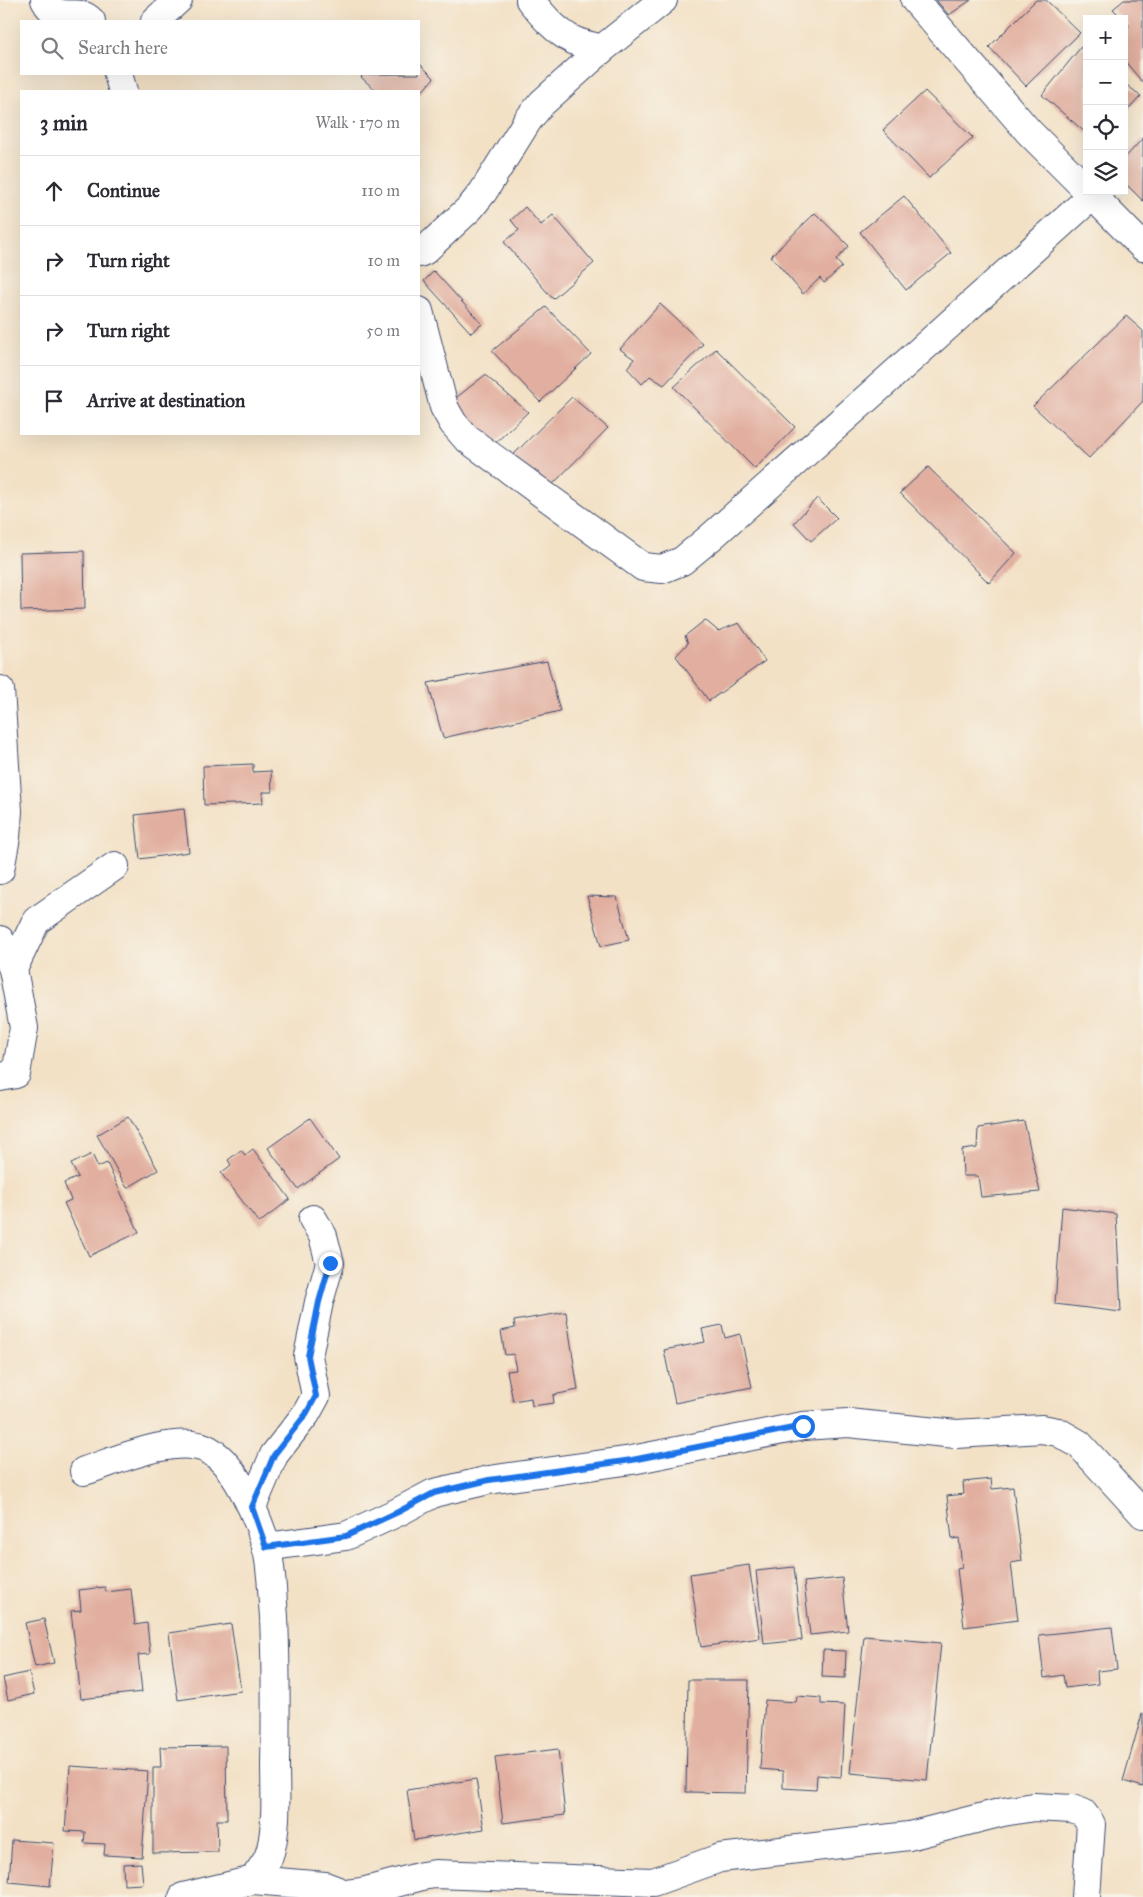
<!DOCTYPE html>
<meta charset="utf-8">
<style>
body{margin:0;font-family:"IM FELL Great Primer",serif;background:#f7f7f7;color:#2b2b33}
.controls{position:absolute;right:15px;top:15px;display:grid;overflow:hidden;border-radius:0px;box-shadow:0 5px 20px #0002}
.controls button{width:45px;height:45px;display:grid;place-items:center;padding:0;border:0;border-bottom:1px solid #e1e1e2;background:#fff;color:#2b2b33;font:25px sans-serif}
.stop{position:absolute;width:15px;height:15px;margin:-11px;border:4px solid #1a73e8;border-radius:50%;background:#fff}
.stop.end{background:#1a73e8;border-color:#fff;box-shadow:0 1px 5px #0008}
.list{margin:0;padding:0;list-style:none}
h2{display:flex;justify-content:space-between;align-items:center;height:65px;margin:0;padding:0 20px;font-size:21px}
h2 small{font-size:16px;font-weight:400;color:#7c7c81}
.list li{display:grid;grid-template-columns:32px 1fr auto;gap:15px;align-items:center;box-sizing:border-box;height:70px;padding:0 20px;border-top:1px solid #e1e1e2}
.list b{display:block;font-size:19px;white-space:nowrap}
.list em{font-size:16px;font-style:normal;color:#7c7c81}
.icon{flex:none;width:28px;height:28px;fill:none;stroke:currentColor;stroke-width:2;stroke-linecap:round;stroke-linejoin:round}
.map{position:relative;flex:none;width:1143px;height:1897px;overflow:hidden}
.search{position:absolute;background:#fff;box-shadow:0 5px 20px #0002;left:20px;top:20px;width:400px;height:55px;display:flex;align-items:center;gap:12px;box-sizing:border-box;padding:0 18px;border-radius:0px;color:#7c7c81;font-size:19px}
.panel{position:absolute;background:#fff;box-shadow:0 5px 20px #0002;left:20px;top:90px;width:400px;height:345px;border-radius:0px}
.map>svg:first-child{display:block}
.building{fill:#e1ae9f}
.lines{fill:none;stroke-linecap:round;stroke-linejoin:round}
.minor-casing{stroke:#3b4a6e;stroke-width:30}
.minor{stroke:#fff;stroke-width:28}
.route{stroke:#1a73e8;stroke-width:6}
</style>
<div class="map">
<svg width="1143" height="1897" viewBox="0 0 1143 1897">
<rect width="100%" height="100%" fill="#f7f3e8"/>
<filter id="ink" filterUnits="userSpaceOnUse"><feTurbulence type="fractalNoise" baseFrequency=".02" numOctaves="2"/><feDisplacementMap in="SourceGraphic" scale="10" xChannelSelector="R" yChannelSelector="G"/><feConvolveMatrix kernelMatrix="1 2 1 2 8 2 1 2 1" color-interpolation-filters="sRGB"/></filter>
<filter id="wash" filterUnits="userSpaceOnUse"><feTurbulence type="fractalNoise" baseFrequency=".0096" numOctaves="4" result="noise"/><feDisplacementMap in="SourceGraphic" scale="20" xChannelSelector="R" yChannelSelector="G"/><feGaussianBlur stdDeviation="1.12" result="paint"/><feColorMatrix in="noise" values="0 0 0 0 0 0 0 0 0 0 0 0 0 0 0 0 0 1.4 0 .05"/><feComposite in="paint" operator="in"/></filter>
<g filter="url(#wash)">
<rect width="100%" height="100%" fill="#f3e1c6"/>
<g id="blocks">
<g class="building">
<polygon points="936,0 971,0 949,15"/>
<polygon points="1036,0 1046,0 1080,33 1026,86 989,47"/>
<polygon points="1124,0 1143,0 1143,83 1124,60 1124,34 1129,25 1113,9"/>
<polygon points="1081,47 1087,52 1087,134 1042,95"/>
<polygon points="419,63 434,78 419,95 419,91 376,91 361,77 364,74 419,74"/>
<polygon points="1124,83 1141,96 1124,114"/>
<polygon points="925,91 973,138 929,178 883,130"/>
<polygon points="1143,138 1143,201 1124,182 1124,159"/>
<polygon points="904,196 951,253 906,290 860,232"/>
<polygon points="525,207 541,225 553,215 594,263 553,299 504,242 519,230 511,220"/>
<polygon points="815,213 849,246 836,260 842,267 824,283 820,278 803,294 771,256"/>
<polygon points="434,271 482,324 471,333 424,281"/>
<polygon points="660,304 703,344 664,385 650,376 642,384 627,368 634,359 620,349"/>
<polygon points="546,307 591,354 540,402 492,351"/>
<polygon points="1126,316 1143,331 1143,401 1089,458 1033,406"/>
<polygon points="716,349 795,427 755,469 674,387"/>
<polygon points="485,375 528,412 490,448 447,405"/>
<polygon points="572,397 608,428 548,489 512,456"/>
<polygon points="928,467 1016,553 989,583 900,493"/>
<polygon points="817,498 837,518 811,541 794,523"/>
<polygon points="84,551 85,609 21,611 20,553"/>
<polygon points="705,620 718,631 739,623 765,661 709,701 676,656 688,643 685,636"/>
<polygon points="547,661 560,711 443,738 428,683"/>
<polygon points="253,764 253,772 271,771 272,792 262,792 263,803 204,805 203,766"/>
<polygon points="184,809 189,852 140,859 135,815"/>
<polygon points="587,896 617,897 629,940 601,946"/>
<polygon points="128,1117 158,1170 127,1188 97,1135"/>
<polygon points="310,1118 339,1159 298,1189 268,1148"/>
<polygon points="1024,1121 1040,1192 981,1197 978,1176 963,1176 962,1150 977,1148 978,1128"/>
<polygon points="253,1149 290,1199 259,1223 221,1173 231,1165 228,1160 241,1150 245,1155"/>
<polygon points="92,1154 98,1167 107,1163 139,1232 89,1256 64,1203 71,1200 64,1183 78,1177 71,1164"/>
<polygon points="1062,1207 1116,1214 1121,1312 1055,1304"/>
<polygon points="566,1312 578,1390 553,1395 554,1403 532,1406 531,1398 513,1401 507,1371 516,1370 513,1354 505,1355 501,1331 515,1328 514,1321"/>
<polygon points="722,1325 725,1338 740,1334 752,1387 675,1403 664,1350 705,1342 702,1329"/>
<polygon points="991,1479 992,1489 1013,1487 1022,1561 1011,1563 1018,1620 964,1627 957,1569 962,1568 959,1538 952,1539 947,1496 964,1494 963,1482"/>
<polygon points="749,1565 760,1638 701,1647 690,1574"/>
<polygon points="794,1567 802,1640 764,1644 756,1571"/>
<polygon points="842,1578 848,1631 810,1635 804,1582"/>
<polygon points="105,1587 106,1592 131,1589 135,1625 147,1623 150,1654 138,1655 142,1692 81,1699 71,1611 81,1610 79,1590"/>
<polygon points="44,1619 54,1663 35,1667 25,1623"/>
<polygon points="231,1624 241,1691 178,1700 169,1633"/>
<polygon points="1112,1627 1117,1669 1097,1671 1098,1684 1065,1688 1063,1675 1044,1678 1039,1635"/>
<polygon points="864,1636 941,1643 927,1780 850,1773"/>
<polygon points="823,1650 846,1651 845,1678 822,1677"/>
<polygon points="29,1672 34,1694 8,1700 3,1678"/>
<polygon points="688,1680 749,1680 746,1793 686,1792"/>
<polygon points="797,1696 821,1698 821,1704 845,1705 841,1777 817,1775 816,1790 783,1788 783,1771 760,1769 765,1700 796,1702"/>
<polygon points="1142,1714 1143,1714 1143,1787 1123,1781"/>
<polygon points="226,1746 227,1820 217,1820 218,1852 153,1853 153,1767 161,1767 160,1747"/>
<polygon points="558,1749 565,1815 503,1823 495,1757"/>
<polygon points="70,1766 148,1771 142,1857 104,1855 105,1844 84,1843 85,1832 65,1831"/>
<polygon points="476,1779 484,1829 414,1840 407,1790"/>
<polygon points="12,1840 54,1843 50,1886 9,1882"/>
<polygon points="141,1863 143,1884 124,1885 123,1864"/>
</g>
</g>
</g>
<g filter="url(#ink)">
<use href="#blocks" fill-opacity="0" stroke="#3b4a6e" stroke-width="1"/>
<g class="lines">
<defs>
<g id="minor">
<path d="M45 0C59 27 77 5 91 21"/>
<path d="M530 0C542 15 557 33 575 41 583 45 593 46 602 49"/>
<polyline points="915,0 1029,132 1087,190"/>
<polyline points="155,21 178,0"/>
<polyline points="118,74 123,91"/>
<polyline points="1088,191 1143,247"/>
<polyline points="419,253 424,251 470,208 483,192 528,120 542,103 602,49 663,0"/>
<polyline points="419,311 444,407 453,423 466,438 643,567 662,569 682,561 711,537 893,375 1092,196"/>
<polyline points="0,690 8,811 6,837 0,870"/>
<polyline points="0,940 13,969 24,1028 16,1074 0,1077"/>
<polyline points="13,969 36,921 115,866"/>
<path d="M84 1471C116 1461 172 1435 205 1448 235 1461 257 1516 266 1545 272 1567 272 1594 274 1617 276 1666 276 1715 275 1764 275 1790 278 1834 268 1858 264 1866 258 1873 253 1880L183 1897"/>
<polyline points="252,1507 274,1455 306,1414 316,1396 308,1356 319,1302 330,1263 323,1236 313,1219"/>
<polyline points="266,1547 346,1536 398,1512 434,1493 489,1480 632,1460 803,1426 848,1423 956,1434 1042,1429 1058,1432 1079,1444 1143,1514"/>
<polyline points="253,1880 325,1886 346,1894 362,1892 422,1876 435,1874 653,1882 720,1858 909,1836 1003,1812 1034,1807 1072,1809 1083,1813 1091,1824 1086,1897"/>
</g>
</defs>
<use href="#minor" class="minor-casing"/>
<use href="#minor" class="minor"/>
</g>
</g>
<g class="lines" filter="url(#ink)">
<polyline class="route" points="330,1263 319,1302 308,1356 316,1396 306,1414 274,1455 252,1507 266,1547 346,1536 398,1512 434,1493 489,1480 632,1460 803,1426"/>
</g>
</svg>
<div class="controls">
<button>+</button>
<button>−</button>
<button><svg class="icon" aria-label="locate" viewBox="0 0 24 24"><circle cx="12" cy="12" r="6"/><path d="M12 2v4M12 18v4M2 12h4M18 12h4"/></svg></button>
<button><svg class="icon" aria-label="layers" viewBox="0 0 24 24"><path d="M12 4l9 5-9 5-9-5zM3 14l9 5 9-5"/></svg></button>
</div>
<div class="stop" style="left:803px;top:1426px"></div>
<div class="stop end" style="left:330px;top:1263px"></div>
<div class="search"><svg class="icon" aria-label="search" viewBox="0 0 24 24"><circle cx="10" cy="10" r="6"/><path d="M15 15l6 6"/></svg>Search here</div>
<section class="panel">
<h2>3 min<small>Walk · 170 m</small></h2>
<ul class="list">
<li><svg class="icon" aria-label="ahead" viewBox="0 0 24 24"><path d="M12 20V5M6 11l6-6 6 6"/></svg><div><b>Continue</b></div><em>110 m</em></li>
<li><svg class="icon" aria-label="right" viewBox="0 0 24 24"><path d="M7 20v-9h11M14 6l5 5-5 5"/></svg><div><b>Turn right</b></div><em>10 m</em></li>
<li><svg class="icon" aria-label="right" viewBox="0 0 24 24"><path d="M7 20v-9h11M14 6l5 5-5 5"/></svg><div><b>Turn right</b></div><em>50 m</em></li>
<li><svg class="icon" aria-label="arrive" viewBox="0 0 24 24"><path d="M6 21V4h12l-3 4 3 4H6"/></svg><div><b>Arrive at destination</b></div></li>
</ul>
</section>
</div>
